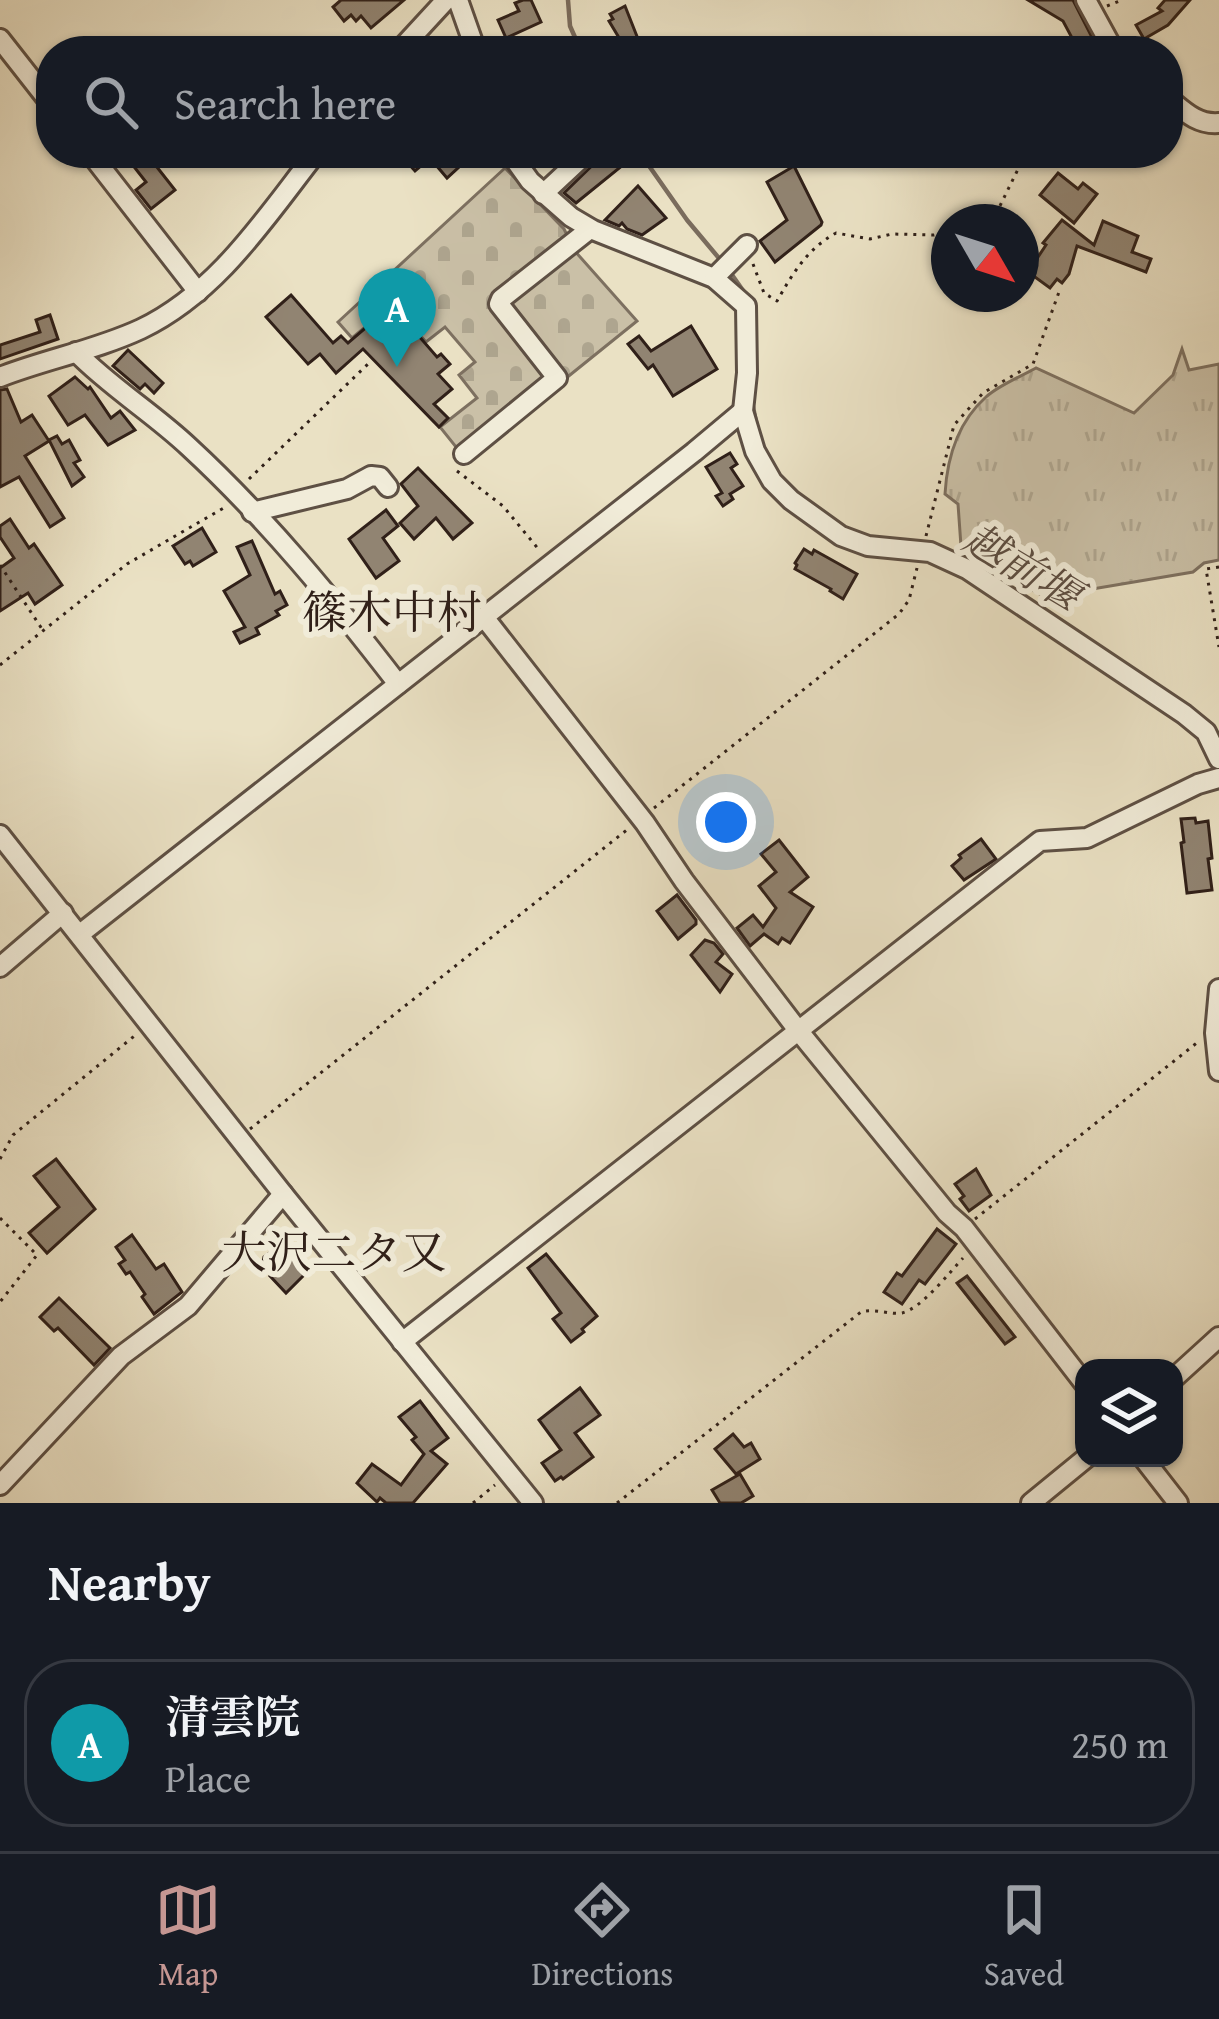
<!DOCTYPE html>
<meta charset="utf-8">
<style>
body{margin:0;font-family:"Gentium Book Plus","Noto Serif JP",serif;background:#242831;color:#f1f3f6}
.controls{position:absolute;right:36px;bottom:36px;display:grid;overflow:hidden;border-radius:24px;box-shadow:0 3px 9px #0004}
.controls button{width:108px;height:108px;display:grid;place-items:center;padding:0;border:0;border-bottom:3px solid #363941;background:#171b24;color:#f1f3f6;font:60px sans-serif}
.compass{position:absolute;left:931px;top:204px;width:108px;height:108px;border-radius:50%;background:#171b24;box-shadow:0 3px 9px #0004;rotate:129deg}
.you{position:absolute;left:726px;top:822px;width:42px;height:42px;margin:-30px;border:9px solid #fff;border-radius:50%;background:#1a73e8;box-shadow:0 0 0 18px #1a73e833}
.badge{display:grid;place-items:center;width:78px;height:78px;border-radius:50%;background:#c59692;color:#fff;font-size:39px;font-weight:700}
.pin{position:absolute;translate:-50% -99px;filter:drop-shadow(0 3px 6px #0008)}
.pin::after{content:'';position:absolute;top:63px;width:42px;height:36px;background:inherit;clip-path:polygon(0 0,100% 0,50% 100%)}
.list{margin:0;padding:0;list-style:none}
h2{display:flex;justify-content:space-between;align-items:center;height:156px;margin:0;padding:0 48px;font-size:51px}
h2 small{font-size:39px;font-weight:400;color:#9ea1a6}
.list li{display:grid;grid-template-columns:78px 1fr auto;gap:36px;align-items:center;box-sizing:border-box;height:168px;margin:0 24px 24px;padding:0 24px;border:3px solid #363941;border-radius:48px}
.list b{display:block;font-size:45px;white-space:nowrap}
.list p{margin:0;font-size:39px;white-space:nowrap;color:#9ea1a6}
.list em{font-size:39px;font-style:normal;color:#9ea1a6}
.icon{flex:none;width:66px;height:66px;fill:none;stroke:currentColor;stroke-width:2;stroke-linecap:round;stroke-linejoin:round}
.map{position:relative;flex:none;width:1219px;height:1503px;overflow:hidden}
.search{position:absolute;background:#171b24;box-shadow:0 3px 9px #0004;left:36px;right:36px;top:36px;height:132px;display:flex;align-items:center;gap:30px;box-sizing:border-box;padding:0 42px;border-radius:48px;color:#9ea1a6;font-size:45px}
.sheet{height:348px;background:#171b24}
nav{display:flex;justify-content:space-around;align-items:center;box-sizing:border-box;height:168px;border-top:3px solid #363941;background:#171b24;font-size:33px;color:#9ea1a6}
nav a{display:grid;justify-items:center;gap:6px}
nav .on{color:#c59692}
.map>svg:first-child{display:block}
.grass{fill:url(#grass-tufts);stroke:#7d7060;stroke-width:3}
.cemetery{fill:url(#cemetery-stones);stroke:#7d7060;stroke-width:3}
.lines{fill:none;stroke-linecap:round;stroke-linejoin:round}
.stream{stroke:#7a6c5d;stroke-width:4.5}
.building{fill:#918472;stroke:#302019;stroke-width:3}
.minor-casing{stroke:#5e5044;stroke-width:24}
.path{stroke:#302019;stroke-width:3;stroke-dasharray:3 6;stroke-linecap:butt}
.minor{stroke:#f1ecd9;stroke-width:18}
.labels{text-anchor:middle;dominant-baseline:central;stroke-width:12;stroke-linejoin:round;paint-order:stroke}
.water-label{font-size:42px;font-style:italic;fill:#5b4c41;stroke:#f1ecd9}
.quarter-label{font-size:45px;fill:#302019;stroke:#f1ecd9}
</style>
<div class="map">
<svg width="1219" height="1503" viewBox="0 0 1219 1503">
<defs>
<pattern id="grass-tufts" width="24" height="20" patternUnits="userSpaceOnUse" patternTransform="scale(3)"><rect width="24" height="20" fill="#cac0a7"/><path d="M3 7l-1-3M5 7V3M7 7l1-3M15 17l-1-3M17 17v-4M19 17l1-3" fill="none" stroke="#aea58f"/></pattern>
<pattern id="cemetery-stones" width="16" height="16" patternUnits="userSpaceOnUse" patternTransform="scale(3)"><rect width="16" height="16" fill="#cac0a7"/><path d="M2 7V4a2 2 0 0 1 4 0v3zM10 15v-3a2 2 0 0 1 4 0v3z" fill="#aea58f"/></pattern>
</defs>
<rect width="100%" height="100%" fill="#eae1c4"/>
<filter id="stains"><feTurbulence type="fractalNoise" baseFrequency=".00167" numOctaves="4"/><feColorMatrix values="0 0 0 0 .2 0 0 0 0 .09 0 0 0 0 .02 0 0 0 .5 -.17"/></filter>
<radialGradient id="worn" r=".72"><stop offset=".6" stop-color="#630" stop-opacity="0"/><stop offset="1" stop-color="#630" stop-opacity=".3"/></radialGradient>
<path class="grass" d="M1182 349 1189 370 1219 364V560L1204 563 1193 572 1045 597 975 559 961 546 958 504 945 494C947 458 958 422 986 397 999 385 1020 377 1036 368L1134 413 1173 375Z"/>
<g class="cemetery">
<polygon points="505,168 564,229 569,239 490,302 550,379 460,452 440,427 477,398 459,375 475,362 445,327 426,342 398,311 376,330 370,323 352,338 338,322"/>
<polygon points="573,249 637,321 565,379 508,302"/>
</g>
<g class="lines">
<g class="stream">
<polyline points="568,0 570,26 581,51"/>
<polyline points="647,163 687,220 723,263"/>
<polyline points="730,272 751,302"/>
<polyline points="752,402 757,427"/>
<polyline points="1184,703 1212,726 1219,736"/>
</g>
</g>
<g class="building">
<polygon points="341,0 404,0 371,28 361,16 356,21 351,15 344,21 333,7"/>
<polygon points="523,0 531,0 541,22 506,38 498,20 519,11 515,3"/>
<polygon points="1028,0 1073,0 1099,51 1079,51 1063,21"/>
<polygon points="1165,0 1190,0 1168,25 1144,39 1136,25 1162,11 1158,8"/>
<polygon points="625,6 640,44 627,51 609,21 613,19 610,14"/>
<polygon points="399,153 449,153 460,166 447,178 430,158 415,171"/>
<polygon points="605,153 620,153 628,161 576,203 564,193"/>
<polygon points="149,157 175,190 151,209 136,190 146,182 135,168"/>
<polygon points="794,166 822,222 821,225 775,262 760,241 787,220 767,182"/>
<polygon points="1058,173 1078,189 1083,183 1097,194 1074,223 1040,195"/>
<polygon points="638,186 666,218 642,235 627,229 622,223 619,226 605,220"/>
<polygon points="1062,220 1094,245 1103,221 1138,236 1132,252 1151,259 1146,272 1077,246 1069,274 1062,283 1057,279 1050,288 1028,272 1046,245 1043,243"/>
<polygon points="291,295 333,343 341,336 348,343 370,324 376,331 398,312 437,357 441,354 450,364 438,374 452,389 434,404 448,418 439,427 363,349 336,373 320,354 308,364 266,317"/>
<polygon points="50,315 58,339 0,359 0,345 40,332 36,320"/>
<polygon points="691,326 717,369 673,396 653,365 648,369 628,344 639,336 651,351"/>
<polygon points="128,350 163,383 154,393 145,384 140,389 113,366"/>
<polygon points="75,377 88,389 90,387 111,418 120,411 135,430 108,445 85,415 68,425 49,396"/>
<polygon points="7,389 21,422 32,415 49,441 25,456 64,518 50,527 19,477 0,487 0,390"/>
<polygon points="57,436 62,444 69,440 80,460 74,463 84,477 72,486 49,440"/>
<polygon points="730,453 737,464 731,468 743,486 730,494 733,499 723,506 716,496 722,493 706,467"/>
<polygon points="418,468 472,523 453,539 436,518 414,539 400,523 418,506 401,484"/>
<polygon points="386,510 398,526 383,538 399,561 376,578 349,539"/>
<polygon points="10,519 29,548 34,544 62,585 35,604 28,593 0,611 0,568 14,558 0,537 0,526"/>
<polygon points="202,528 216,552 193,566 190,561 185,564 173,546"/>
<polygon points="252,541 275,594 280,591 287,605 276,611 279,615 256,628 259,634 240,643 234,632 245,627 224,591 250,575 237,547"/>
<polygon points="804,549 812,554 814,550 857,574 843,599 830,591 831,589 795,569 797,565 795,563"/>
<polygon points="1195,818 1196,823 1208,821 1212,858 1208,859 1212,890 1187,893 1181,843 1184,842 1181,819"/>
<polygon points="981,839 996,859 964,880 952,866 961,858 959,855"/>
<polygon points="779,840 808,877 790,892 813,907 790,943 782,938 778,944 764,934 750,946 737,928 753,915 763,927 776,908 759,886 776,872 761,854"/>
<polygon points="677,895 696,920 696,924 678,939 657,911"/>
<polygon points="705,940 714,943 723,954 716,962 732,974 720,992 691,955"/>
<polygon points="56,1159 95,1209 47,1253 29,1233 59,1207 34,1176"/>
<polygon points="976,1169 991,1195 969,1211 960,1199 964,1196 955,1184"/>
<polygon points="937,1229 956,1244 925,1284 919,1280 902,1304 884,1292 897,1273 902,1276"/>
<polygon points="132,1235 156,1269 164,1264 182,1292 154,1314 142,1297 145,1294 130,1272 126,1274 119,1264 125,1260 116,1247"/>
<polygon points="281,1245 302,1269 300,1271 304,1275 286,1293 270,1276 273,1273 263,1262 264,1257"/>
<polygon points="546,1254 597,1316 582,1329 584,1332 571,1342 553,1319 561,1313 528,1268"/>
<polygon points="967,1276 1015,1337 1005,1344 957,1283"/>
<polygon points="59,1298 110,1348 94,1365 58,1328 54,1331 40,1317"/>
<polygon points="580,1388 600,1415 575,1433 593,1457 563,1479 561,1477 555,1481 542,1463 561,1450 539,1420"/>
<polygon points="420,1401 448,1438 431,1451 447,1464 413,1503 386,1503 380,1498 377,1502 357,1483 372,1464 401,1485 424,1454 412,1440 416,1437 399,1417"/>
<polygon points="733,1434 744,1447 751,1443 760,1459 736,1474 715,1449"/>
<polygon points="740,1474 753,1496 741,1503 720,1503 712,1490"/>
</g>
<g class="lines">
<defs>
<g id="minor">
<polyline points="458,0 476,51"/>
<polyline points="1086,0 1114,51"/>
<polyline points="0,39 51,104"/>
<polyline points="399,51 446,0"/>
<path d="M1168 98C1184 111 1197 125 1219 123"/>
<polyline points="90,153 198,292"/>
<polyline points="510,153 530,181 571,217 593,230 714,278 746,306 747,373 743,411 755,451 772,481 791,500 841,536 868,546 930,552 967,569 1184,714 1206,732 1219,759"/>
<polyline points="543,194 587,153"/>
<polyline points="714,278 747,245"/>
<path d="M76 352C110 387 153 413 189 447 266 518 334 601 398 684"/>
<path d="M0 377C46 359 96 350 141 329 218 292 265 218 316 153"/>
<polyline points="464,454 557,378 499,304 501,299 590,229"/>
<polyline points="252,512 347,489 371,476 380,477 388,487"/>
<polyline points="484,617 645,823 684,881 797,1029 947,1213 964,1228 1084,1383"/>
<polyline points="0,835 283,1194 533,1503"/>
<polyline points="80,934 694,452 743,411"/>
<polyline points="0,967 63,913"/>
<polyline points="1219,989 1215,1033 1219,1071"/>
<polyline points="402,1342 1040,841 1087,838 1198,784 1219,778"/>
<polyline points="1174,1378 1219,1337"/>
<polyline points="1143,1458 1178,1503"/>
<polyline points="0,1485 121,1356 188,1306 283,1194"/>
<polyline points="1031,1503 1086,1458"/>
</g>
</defs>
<use href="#minor" class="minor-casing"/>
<g class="path">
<polyline points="1107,6 1122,0"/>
<polyline points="992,222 1026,153"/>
<path d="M753 264 764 293 777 301C793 273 807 249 836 233L870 239 892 234 934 235 949 232"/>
<polyline points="457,471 503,506 540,551"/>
<polyline points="249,479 368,364"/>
<polyline points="926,536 954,425 983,393 1033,364 1059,292"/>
<polyline points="0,565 42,629"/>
<polyline points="1219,567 1206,569 1219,647"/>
<polyline points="0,665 127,564 227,506"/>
<polyline points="654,808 899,614 909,600 917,568"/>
<polyline points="250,1129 628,829"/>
<polyline points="0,1159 13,1135 138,1033"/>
<polyline points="0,1218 37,1255 0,1302"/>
<polyline points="975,1219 1198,1042"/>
<polyline points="473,1503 495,1485"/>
<path d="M617 1503 861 1312C876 1308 890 1315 902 1313 922 1308 949 1273 963 1258"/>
</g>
<use href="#minor" class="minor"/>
</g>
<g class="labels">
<g class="water-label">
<text transform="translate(1023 566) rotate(31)">越前堰</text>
</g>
<g class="quarter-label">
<text x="392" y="611">篠木中村</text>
<text x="334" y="1251">大沢二タ又</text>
</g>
</g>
<rect width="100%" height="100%" filter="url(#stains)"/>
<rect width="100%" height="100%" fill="url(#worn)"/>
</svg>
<div class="controls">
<button><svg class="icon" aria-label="layers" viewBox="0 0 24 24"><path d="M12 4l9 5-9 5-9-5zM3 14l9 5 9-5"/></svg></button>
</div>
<svg class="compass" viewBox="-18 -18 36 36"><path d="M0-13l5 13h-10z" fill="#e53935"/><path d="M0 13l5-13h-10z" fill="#9ea1a6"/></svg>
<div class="you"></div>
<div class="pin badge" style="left:397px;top:367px;background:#0f9aa8">A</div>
<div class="search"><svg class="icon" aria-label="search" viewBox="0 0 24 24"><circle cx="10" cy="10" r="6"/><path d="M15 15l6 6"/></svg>Search here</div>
</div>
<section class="sheet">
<h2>Nearby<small></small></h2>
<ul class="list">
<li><span class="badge" style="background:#0f9aa8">A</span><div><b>清雲院</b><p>Place</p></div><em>250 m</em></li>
</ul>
</section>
<nav>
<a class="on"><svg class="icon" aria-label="map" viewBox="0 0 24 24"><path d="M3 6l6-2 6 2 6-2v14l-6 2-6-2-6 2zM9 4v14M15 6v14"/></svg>Map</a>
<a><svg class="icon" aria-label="directions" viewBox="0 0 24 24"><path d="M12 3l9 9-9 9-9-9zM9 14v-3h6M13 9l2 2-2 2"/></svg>Directions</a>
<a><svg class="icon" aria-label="saved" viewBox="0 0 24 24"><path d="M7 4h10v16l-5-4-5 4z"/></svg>Saved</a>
</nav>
